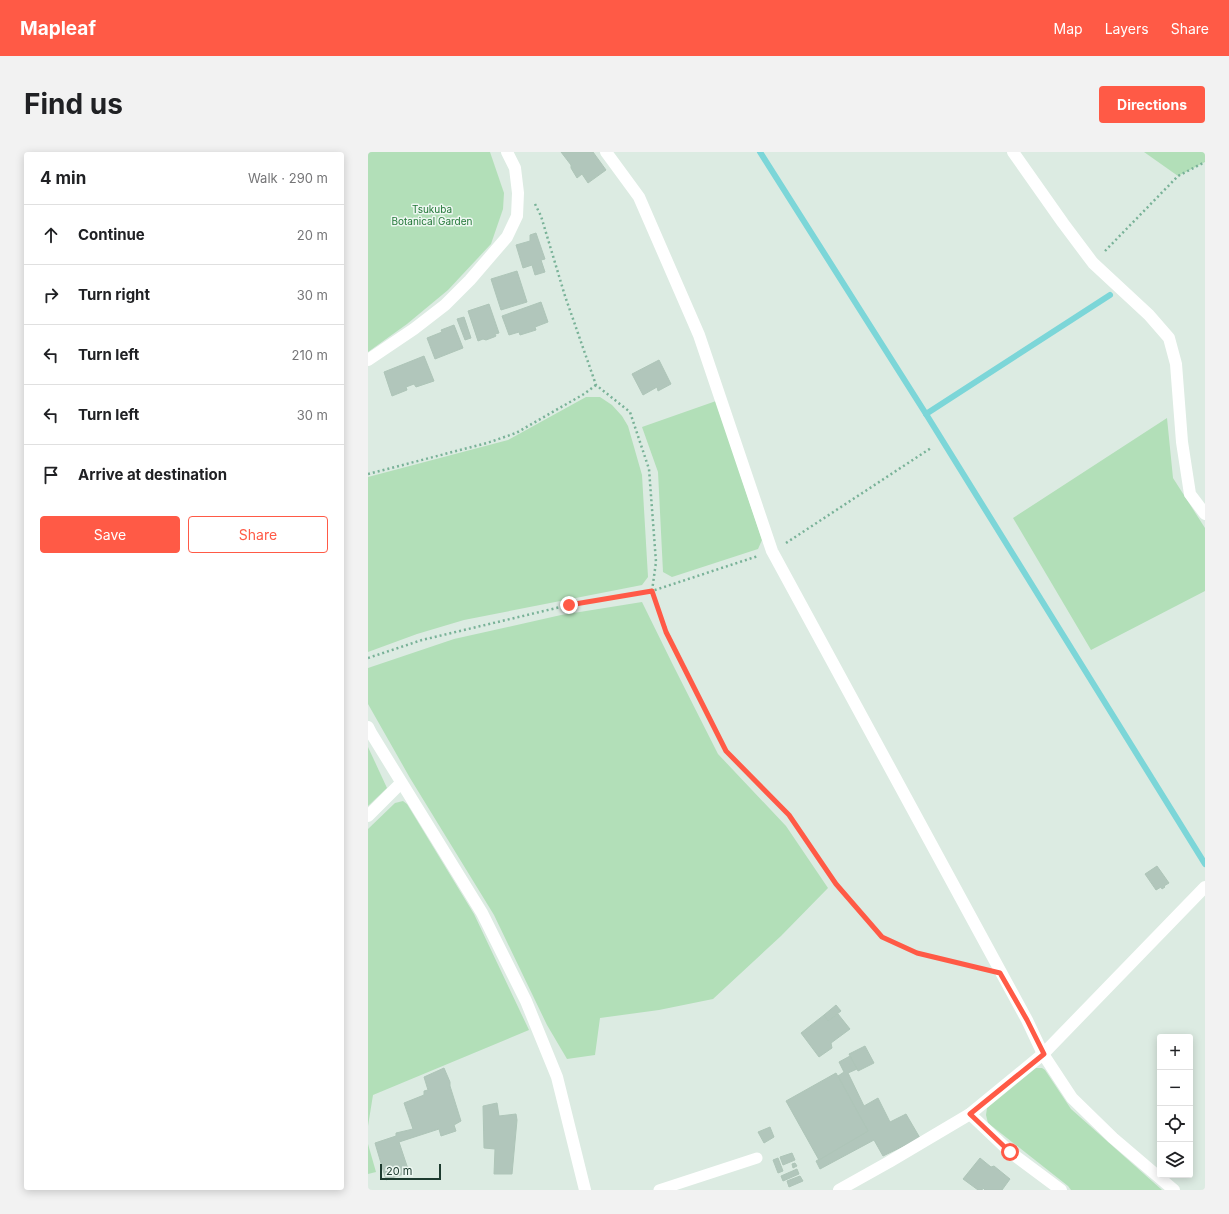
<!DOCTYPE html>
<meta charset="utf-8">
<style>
body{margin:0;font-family:Inter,sans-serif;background:#f2f2f2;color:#202124}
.controls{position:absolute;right:12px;bottom:12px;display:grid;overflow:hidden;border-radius:4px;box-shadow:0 2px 10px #0003}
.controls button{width:36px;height:36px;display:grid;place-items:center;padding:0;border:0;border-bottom:1px solid #e0e0e0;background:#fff;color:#202124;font:20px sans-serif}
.scale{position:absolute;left:12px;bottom:10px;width:61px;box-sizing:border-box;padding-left:4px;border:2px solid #1d3b2f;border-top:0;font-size:11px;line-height:14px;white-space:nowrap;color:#1d3b2f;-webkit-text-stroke:3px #edf7f1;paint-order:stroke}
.stop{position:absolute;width:12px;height:12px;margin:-9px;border:3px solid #ff5a46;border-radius:50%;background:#fff}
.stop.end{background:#ff5a46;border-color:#fff;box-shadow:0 1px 4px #0008}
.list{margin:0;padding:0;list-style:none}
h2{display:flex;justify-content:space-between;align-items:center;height:52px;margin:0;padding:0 16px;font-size:17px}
h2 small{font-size:13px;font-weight:400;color:#757577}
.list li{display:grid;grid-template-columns:26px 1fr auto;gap:12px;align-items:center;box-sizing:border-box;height:60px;padding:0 16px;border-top:1px solid #e0e0e0}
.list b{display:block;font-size:15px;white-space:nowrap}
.list em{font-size:13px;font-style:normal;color:#757577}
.actions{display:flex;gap:8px;padding:12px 16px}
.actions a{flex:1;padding:9px 0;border:1px solid #ff5a46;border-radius:4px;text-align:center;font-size:14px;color:#ff5a46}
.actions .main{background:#ff5a46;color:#fff}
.icon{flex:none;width:22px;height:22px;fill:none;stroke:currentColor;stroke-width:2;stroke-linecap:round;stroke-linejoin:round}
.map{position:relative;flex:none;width:837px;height:1038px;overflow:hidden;border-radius:4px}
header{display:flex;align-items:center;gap:24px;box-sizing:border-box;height:56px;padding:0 20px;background:#ff5a46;color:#fff}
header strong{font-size:19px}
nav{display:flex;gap:22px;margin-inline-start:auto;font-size:14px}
.intro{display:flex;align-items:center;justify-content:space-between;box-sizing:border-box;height:96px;padding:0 24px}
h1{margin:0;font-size:28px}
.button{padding:10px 18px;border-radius:4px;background:#ff5a46;color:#fff;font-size:14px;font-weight:700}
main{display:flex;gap:24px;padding:0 24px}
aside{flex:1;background:#fff;border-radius:4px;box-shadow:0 2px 10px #0003}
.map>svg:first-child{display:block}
.green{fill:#b2dfb8}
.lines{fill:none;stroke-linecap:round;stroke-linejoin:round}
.stream{stroke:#7cd6d8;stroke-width:6}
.building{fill:#b1c6bb;stroke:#aec5b8}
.path{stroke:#79b298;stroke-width:2.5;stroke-dasharray:2 3;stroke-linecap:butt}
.service{stroke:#fff;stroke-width:11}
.minor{stroke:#fff;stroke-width:12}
.route{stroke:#ff5a46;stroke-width:5}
.labels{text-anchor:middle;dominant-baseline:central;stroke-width:3;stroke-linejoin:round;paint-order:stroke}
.park-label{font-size:10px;fill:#227737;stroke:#edf7f1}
</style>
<header>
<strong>Mapleaf</strong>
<nav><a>Map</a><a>Layers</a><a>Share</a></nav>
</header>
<div class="intro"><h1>Find us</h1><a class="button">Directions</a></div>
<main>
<aside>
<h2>4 min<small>Walk · 290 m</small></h2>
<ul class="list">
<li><svg class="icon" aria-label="ahead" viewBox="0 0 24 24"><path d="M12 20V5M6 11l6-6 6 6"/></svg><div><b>Continue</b></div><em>20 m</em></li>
<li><svg class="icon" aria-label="right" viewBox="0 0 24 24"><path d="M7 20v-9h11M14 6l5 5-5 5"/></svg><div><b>Turn right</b></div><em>30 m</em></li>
<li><svg class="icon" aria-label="left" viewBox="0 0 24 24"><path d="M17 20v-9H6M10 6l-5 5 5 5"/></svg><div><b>Turn left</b></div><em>210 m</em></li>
<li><svg class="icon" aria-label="left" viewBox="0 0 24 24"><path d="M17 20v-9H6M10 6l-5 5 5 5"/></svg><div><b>Turn left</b></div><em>30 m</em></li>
<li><svg class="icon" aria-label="arrive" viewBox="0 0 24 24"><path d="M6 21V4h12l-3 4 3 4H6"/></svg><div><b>Arrive at destination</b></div></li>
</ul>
<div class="actions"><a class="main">Save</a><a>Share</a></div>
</aside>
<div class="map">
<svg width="837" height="1038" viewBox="0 0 837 1038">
<rect width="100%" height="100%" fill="#dcebe2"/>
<g class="green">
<polygon points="0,0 122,0 136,41 135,57 123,92 80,138 39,172 0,200"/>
<polygon points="776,0 837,0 837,10 810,24"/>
<polygon points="218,245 232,245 244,253 254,264 260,274 274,323 280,425 274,433 96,468 49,482 0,500 0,325 140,288"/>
<polygon points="348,249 394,388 390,397 304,425 295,420 290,320 274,275"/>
<polygon points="799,266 805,326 837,376 837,439 723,498 645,366"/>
<polygon points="274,450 304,511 350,602 418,674 460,736 413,784 345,847 291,858 232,866 227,903 199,907 179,873 126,763 42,626 0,552 0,516 86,487 193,463"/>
<polygon points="0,595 19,636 0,654"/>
<polygon points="35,649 39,652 106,762 161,878 5,943 0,974 0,677 27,651"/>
<polygon points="668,916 674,916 677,918 703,957 794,1038 703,1038 700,1034 620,971 618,963 619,956"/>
<polygon points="0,992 8,1020 0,1022"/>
</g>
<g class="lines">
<g class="stream">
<polyline points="392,0 558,262 837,712"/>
<polyline points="558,262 742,143"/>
</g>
</g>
<g class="building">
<polygon points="193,0 225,0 238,18 220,31 214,22 209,26 203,16 203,13"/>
<polygon points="168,81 177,107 173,108 177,120 167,123 164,113 155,116 148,93 162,89 162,83"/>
<polygon points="149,119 159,150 133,158 123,127"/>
<polygon points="173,150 180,170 167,175 168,178 152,183 151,180 141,183 134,164"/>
<polygon points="121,152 131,181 127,182 128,184 126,185 118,188 115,187 110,189 100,159"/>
<polygon points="96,165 103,186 97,188 89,167"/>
<polygon points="86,173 95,196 67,207 59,186 74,180 73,178"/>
<polygon points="56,204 66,229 48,235 46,232 38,235 39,238 24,244 16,220"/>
<polygon points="291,208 303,232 290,239 289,235 275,243 264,222"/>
<polygon points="789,714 801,731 796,734 797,735 794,737 793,735 788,738 777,722"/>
<polygon points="468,853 473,859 460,869 456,863"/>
<polygon points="470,862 482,877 463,891 464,896 451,905 433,881 456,863 460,869"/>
<polygon points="497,894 506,911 490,919 481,902"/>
<polygon points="482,904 489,917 480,921 496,954 510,946 522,970 538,962 552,986 515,1004 506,988 452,1017 448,1009 500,979 470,924 476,920 471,910"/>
<polygon points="76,916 82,930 82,934 93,969 86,973 88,979 73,984 71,977 31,990 41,1020 18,1028 7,991 28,984 28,981 45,977 36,951 56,943 56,939 60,938 56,925"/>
<polygon points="468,921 500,979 451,1008 418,949"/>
<polygon points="129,951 131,964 148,962 149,968 144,1022 126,1022 127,997 116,996 115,954"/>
<polygon points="402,975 406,985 396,991 390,980"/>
<polygon points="424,1001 427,1008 415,1013 412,1005"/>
<polygon points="410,1006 415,1019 410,1021 405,1008"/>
<polygon points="612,1006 623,1015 626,1014 642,1027 634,1038 617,1038 615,1036 614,1038 610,1038 595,1027"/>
<polygon points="427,1011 429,1014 425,1016 424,1012"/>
<polygon points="429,1017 431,1022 415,1029 413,1024"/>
<polygon points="432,1024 435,1029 421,1035 419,1029"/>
</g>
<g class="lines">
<g class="path">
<polyline points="167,52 173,64 197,144 228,233 262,260 281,317 288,410 284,439 299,480 358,599 421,663 468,732 514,785 549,801 612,816"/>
<polyline points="737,99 810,24 837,10"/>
<polyline points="0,322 119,291 148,281 216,242 228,233"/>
<polyline points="418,391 563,296"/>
<polyline points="0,506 54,488 201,453 284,439 390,404"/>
</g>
<polyline class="service" points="291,1038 389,1006"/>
<g class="minor">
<polyline points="238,0 271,45 331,183 404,399 659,868 675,902 704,946 745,986 806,1038"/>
<polyline points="645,0 695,71 725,111 781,163 801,186 808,212 814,290 822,342 837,362"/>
<polyline points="0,208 46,177 77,153 102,128 139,85 149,64 150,41 147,16 139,0"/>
<polyline points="0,575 3,581 114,761 158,849 189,925 217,1038"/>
<polyline points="0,664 33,631"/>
<polyline points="602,962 642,1000 693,1038"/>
<polyline points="471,1038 521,1010 602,962 675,902 837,735"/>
</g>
</g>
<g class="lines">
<polyline class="route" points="201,453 284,439 298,480 358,599 421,663 468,732 514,785 549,801 632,821 659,868 676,902 602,962 642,1000"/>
</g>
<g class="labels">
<g class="park-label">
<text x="64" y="57">Tsukuba<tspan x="64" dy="12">Botanical Garden</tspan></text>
</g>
</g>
</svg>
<div class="controls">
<button>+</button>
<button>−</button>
<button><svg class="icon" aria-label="locate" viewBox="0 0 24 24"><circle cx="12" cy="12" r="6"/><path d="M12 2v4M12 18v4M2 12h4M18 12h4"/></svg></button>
<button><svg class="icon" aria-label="layers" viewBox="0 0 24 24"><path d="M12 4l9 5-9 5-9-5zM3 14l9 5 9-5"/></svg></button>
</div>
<div class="scale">20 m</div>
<div class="stop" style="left:642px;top:1000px"></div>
<div class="stop end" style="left:201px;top:453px"></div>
</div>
</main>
